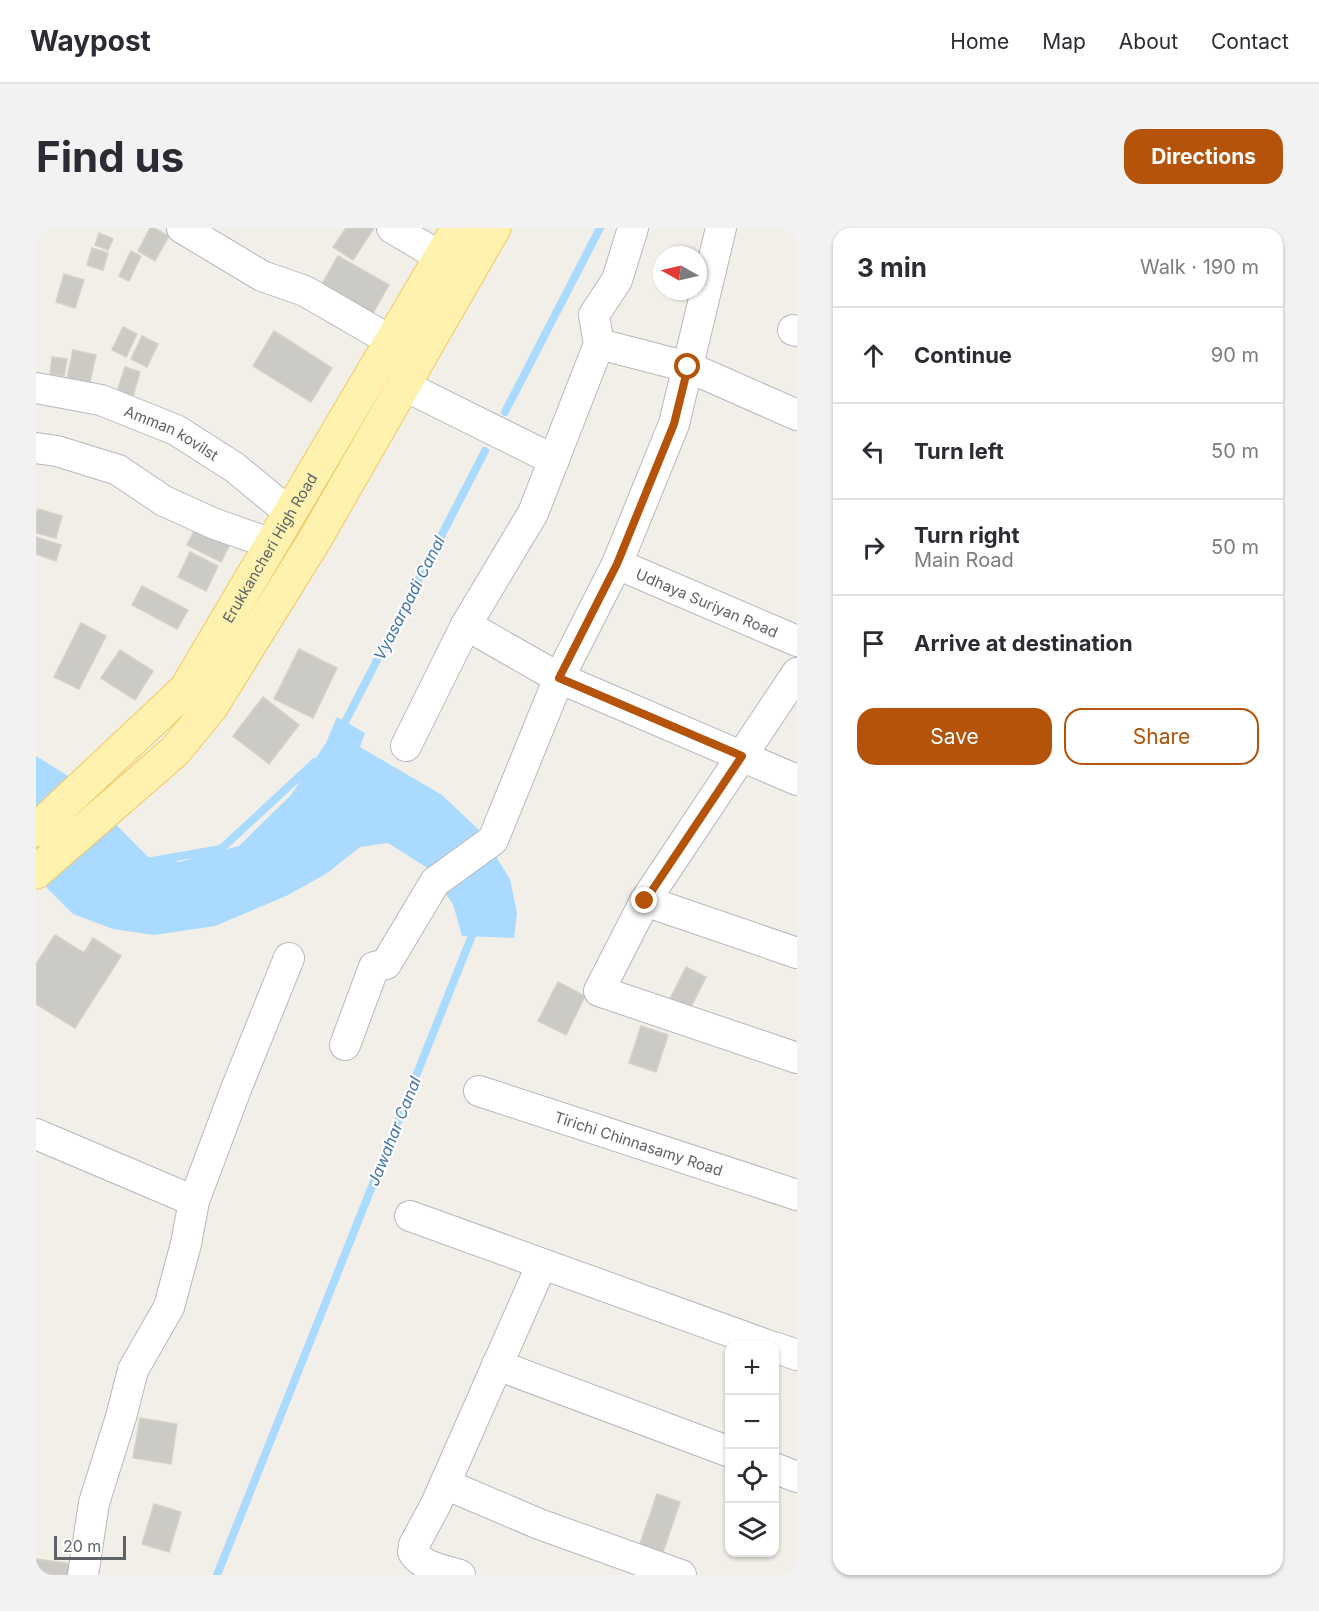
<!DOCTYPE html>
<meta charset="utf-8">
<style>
body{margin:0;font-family:Inter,sans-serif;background:#f2f2f3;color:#2b2b33}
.controls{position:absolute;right:18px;bottom:18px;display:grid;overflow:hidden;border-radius:12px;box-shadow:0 2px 4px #0004}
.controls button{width:54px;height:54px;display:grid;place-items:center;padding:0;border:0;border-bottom:2px solid #e1e1e2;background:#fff;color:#2b2b33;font:30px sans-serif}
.compass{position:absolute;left:617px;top:18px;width:54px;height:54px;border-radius:50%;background:#fff;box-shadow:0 2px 4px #0004;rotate:278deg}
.scale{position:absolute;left:18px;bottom:15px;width:72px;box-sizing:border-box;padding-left:6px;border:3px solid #5f6368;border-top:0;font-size:16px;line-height:21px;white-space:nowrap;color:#5f6368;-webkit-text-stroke:4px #fff;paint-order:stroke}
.stop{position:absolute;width:18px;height:18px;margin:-14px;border:4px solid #b45309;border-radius:50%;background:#fff}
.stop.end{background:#b45309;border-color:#fff;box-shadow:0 2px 6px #0008}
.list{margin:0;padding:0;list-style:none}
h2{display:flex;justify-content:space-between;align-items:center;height:78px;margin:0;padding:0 24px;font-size:26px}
h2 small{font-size:20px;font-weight:400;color:#7c7c81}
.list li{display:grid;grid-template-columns:39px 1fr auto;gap:18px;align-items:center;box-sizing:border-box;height:96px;padding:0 24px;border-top:2px solid #e1e1e2}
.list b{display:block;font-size:22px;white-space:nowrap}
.list p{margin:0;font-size:20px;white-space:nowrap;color:#7c7c81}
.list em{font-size:20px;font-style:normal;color:#7c7c81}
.actions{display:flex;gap:12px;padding:18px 24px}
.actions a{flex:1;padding:14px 0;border:2px solid #b45309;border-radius:18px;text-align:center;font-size:21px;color:#b45309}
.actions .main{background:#b45309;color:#fff}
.icon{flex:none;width:33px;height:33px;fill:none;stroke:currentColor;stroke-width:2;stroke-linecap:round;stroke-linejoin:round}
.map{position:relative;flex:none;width:761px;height:1347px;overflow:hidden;border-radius:18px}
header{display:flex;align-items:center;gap:36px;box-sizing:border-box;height:84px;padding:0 30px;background:#fff;border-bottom:2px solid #e1e1e2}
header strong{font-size:28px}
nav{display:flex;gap:33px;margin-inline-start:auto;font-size:21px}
.intro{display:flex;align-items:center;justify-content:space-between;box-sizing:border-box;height:144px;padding:0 36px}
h1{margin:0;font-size:42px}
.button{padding:15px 27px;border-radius:18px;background:#b45309;color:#fff;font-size:21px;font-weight:700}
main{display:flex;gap:36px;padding:0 36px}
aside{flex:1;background:#fff;border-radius:18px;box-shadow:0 2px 4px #0004}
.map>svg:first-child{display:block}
.water{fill:#aadaff}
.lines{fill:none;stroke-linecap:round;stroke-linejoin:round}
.stream{stroke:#aadaff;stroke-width:8}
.building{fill:#cccac5;stroke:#d6d1c6;stroke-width:1.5}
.minor-casing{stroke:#b5b8bc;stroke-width:32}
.primary-casing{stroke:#f2c960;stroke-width:35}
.minor{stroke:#fff;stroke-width:30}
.primary{stroke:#fff2af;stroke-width:33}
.route{stroke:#b45309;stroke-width:8}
.labels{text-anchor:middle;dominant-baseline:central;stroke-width:4.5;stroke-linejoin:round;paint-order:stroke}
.street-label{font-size:15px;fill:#5f6368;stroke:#fff}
.water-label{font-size:16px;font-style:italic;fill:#4174aa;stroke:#fff}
</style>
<header>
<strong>Waypost</strong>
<nav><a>Home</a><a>Map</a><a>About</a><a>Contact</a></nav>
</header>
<div class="intro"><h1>Find us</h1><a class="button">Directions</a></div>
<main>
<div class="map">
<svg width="761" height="1347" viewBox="0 0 761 1347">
<rect width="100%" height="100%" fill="#f1efe8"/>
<polygon class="water" points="301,489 329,505 324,519 406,567 444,603 474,651 481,685 478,710 426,708 417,676 390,639 352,615 324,619 290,646 250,668 179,698 118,707 77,701 37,686 0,649 0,528 32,548 112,629 143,634 203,618 255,567 290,515"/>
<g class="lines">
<g class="stream">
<polyline points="469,184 564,0"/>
<polyline points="305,502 449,223"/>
<polyline points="116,633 185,621 279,534"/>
<polyline points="181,1347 439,700"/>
</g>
</g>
<g class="building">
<polygon points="114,0 118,0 133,8 119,33 102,23"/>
<polygon points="310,0 338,0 317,32 297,19"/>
<polygon points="63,5 77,11 72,22 59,17"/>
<polygon points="56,20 72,25 67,42 51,37"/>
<polygon points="95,23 105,28 93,53 83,48"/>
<polygon points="302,28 353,57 333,92 282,63"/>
<polygon points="28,46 48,52 39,80 20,74"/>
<polygon points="87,99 101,106 90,129 76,122"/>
<polygon points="238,103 296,140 275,174 217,138"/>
<polygon points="106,108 122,116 111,139 95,131"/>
<polygon points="37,122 60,127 52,162 30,156"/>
<polygon points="16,129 31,131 28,148 14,146"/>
<polygon points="89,139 104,144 95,175 79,170"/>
<polygon points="2,281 26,288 20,310 0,305 0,287"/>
<polygon points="162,295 196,312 185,334 151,317"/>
<polygon points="0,309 25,317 20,333 0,326"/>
<polygon points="154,324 182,338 170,363 142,349"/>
<polygon points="106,358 152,382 141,401 96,377"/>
<polygon points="45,395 70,408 43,461 18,449"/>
<polygon points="263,421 301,440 277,490 238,471"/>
<polygon points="84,422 117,443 99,472 65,450"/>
<polygon points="227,469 263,497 233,536 197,508"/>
<polygon points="19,707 48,725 57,710 85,728 39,800 0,776 0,736"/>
<polygon points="650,739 670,749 650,789 630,779"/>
<polygon points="522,754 549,768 530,807 502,793"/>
<polygon points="605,798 632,807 620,844 593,835"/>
<polygon points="104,1190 141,1196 135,1236 97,1230"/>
<polygon points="621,1266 644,1274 624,1333 601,1325"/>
<polygon points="118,1276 145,1284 133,1324 106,1316"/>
<polygon points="0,1331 36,1336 34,1347 0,1347"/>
</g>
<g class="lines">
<defs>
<g id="minor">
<polyline points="146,0 226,48 269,63 355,113"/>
<polyline points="356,0 405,29"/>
<polyline points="757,102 761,103"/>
<polyline points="563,116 652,139 761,187"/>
<polyline points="367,157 518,232"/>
<path id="s1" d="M0 160 65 172 140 202 198 239 254 285"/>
<polyline points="0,220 21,223 82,242 128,273 179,296 236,316"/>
<path id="s2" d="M581 336 761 413"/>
<polyline points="430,397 523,450 761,552"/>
<polyline points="761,445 609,673 563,763 761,830"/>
<polyline points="370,518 430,397 497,285 563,116 558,87 581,52 597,0"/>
<polyline points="609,673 761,725"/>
<polyline points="309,817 338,739 350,736 399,654 457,612 523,450 581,336 638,196 685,0"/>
<path id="s3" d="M443 863 761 967"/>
<polyline points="0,906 158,973"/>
<polyline points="374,988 734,1118"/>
<polyline points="738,1119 761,1127"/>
<polyline points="461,1137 694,1224"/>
<polyline points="738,1240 761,1249"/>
<polyline points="409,1256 503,1296 645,1347"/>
<polyline points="47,1347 58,1275 85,1189 97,1142 133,1079 150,1016 158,973 200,861 253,730"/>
<path d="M424 1347C408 1342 386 1339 377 1324L378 1317 400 1276 506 1036"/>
</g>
<g id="primary">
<path id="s4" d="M0 602 150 461 422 0"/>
<polyline points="0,644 139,523 175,479 278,313 458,0"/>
</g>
</defs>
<use href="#minor" class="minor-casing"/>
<use href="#primary" class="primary-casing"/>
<use href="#minor" class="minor"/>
<use href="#primary" class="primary"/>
</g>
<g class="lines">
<polyline class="route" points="609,673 706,528 523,450 581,336 638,196 652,139"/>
</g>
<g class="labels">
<g class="street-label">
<text stroke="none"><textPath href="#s1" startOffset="144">Amman kovilst</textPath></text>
<text stroke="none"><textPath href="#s4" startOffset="370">Erukkancheri High Road</textPath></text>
<text stroke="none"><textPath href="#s2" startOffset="98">Udhaya Suriyan Road</textPath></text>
<text stroke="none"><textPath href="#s3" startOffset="168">Tirichi Chinnasamy Road</textPath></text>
</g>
<g class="water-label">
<text transform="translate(373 370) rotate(-63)">Vyasarpadi Canal</text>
<text transform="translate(358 903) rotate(-68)">Jawahar Canal</text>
</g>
</g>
</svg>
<div class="controls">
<button>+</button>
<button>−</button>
<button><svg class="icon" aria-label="locate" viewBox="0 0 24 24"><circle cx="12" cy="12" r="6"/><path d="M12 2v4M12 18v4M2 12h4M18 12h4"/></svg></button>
<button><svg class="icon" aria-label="layers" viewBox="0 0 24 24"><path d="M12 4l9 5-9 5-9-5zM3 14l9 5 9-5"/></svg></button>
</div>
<svg class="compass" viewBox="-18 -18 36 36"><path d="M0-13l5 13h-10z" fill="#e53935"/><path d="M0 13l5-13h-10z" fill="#7c7c81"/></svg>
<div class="scale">20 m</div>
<div class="stop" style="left:652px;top:139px"></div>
<div class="stop end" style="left:609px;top:673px"></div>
</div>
<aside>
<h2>3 min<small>Walk · 190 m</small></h2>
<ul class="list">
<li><svg class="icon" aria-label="ahead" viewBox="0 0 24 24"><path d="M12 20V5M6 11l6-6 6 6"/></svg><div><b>Continue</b></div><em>90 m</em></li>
<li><svg class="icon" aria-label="left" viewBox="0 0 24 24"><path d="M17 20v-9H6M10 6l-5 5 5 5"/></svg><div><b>Turn left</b></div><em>50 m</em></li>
<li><svg class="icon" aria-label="right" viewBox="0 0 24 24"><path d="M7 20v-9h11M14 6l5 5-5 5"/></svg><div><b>Turn right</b><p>Main Road</p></div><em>50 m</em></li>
<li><svg class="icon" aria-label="arrive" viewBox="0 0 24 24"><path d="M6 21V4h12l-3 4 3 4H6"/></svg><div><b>Arrive at destination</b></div></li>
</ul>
<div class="actions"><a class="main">Save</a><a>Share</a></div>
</aside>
</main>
